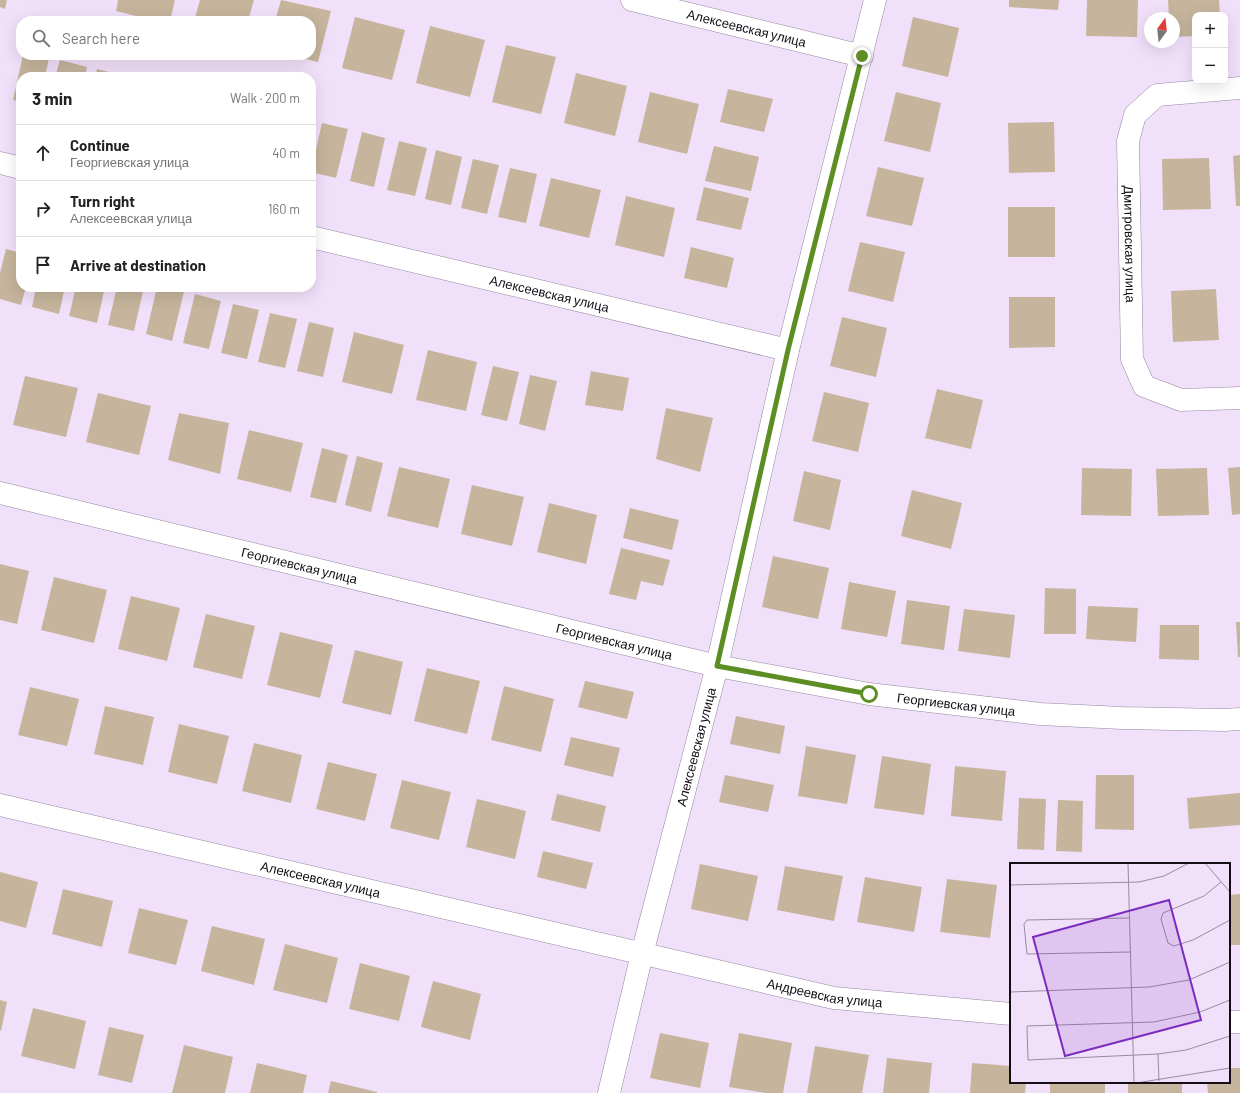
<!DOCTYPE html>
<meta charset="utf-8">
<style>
body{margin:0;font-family:Barlow,sans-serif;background:#f2f2f2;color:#222}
.controls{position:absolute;right:12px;top:12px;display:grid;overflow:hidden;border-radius:8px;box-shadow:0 4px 16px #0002}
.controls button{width:36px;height:36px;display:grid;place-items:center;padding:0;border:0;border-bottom:1px solid #e0e0e0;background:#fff;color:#222;font:20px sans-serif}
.compass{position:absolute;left:1144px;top:12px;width:36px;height:36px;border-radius:50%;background:#fff;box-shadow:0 4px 16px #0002;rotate:15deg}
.stop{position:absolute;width:12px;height:12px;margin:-9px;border:3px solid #5c8e24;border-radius:50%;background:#fff}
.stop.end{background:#5c8e24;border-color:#fff;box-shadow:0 1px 4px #0008}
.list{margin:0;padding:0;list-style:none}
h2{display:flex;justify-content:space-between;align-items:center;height:52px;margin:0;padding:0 16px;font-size:17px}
h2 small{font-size:13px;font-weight:400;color:#767676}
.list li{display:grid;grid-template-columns:26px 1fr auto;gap:12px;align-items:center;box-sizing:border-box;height:56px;padding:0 16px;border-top:1px solid #e0e0e0}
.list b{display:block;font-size:15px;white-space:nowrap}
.list p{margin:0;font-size:13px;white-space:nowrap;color:#767676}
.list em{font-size:13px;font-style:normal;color:#767676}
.icon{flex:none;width:22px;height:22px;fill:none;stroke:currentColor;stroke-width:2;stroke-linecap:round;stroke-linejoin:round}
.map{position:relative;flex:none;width:1240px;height:1093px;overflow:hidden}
.search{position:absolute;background:#fff;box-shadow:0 4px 16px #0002;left:16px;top:16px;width:300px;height:44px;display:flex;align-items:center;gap:10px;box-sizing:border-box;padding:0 14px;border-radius:16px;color:#767676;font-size:15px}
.panel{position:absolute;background:#fff;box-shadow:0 4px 16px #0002;left:16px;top:72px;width:300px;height:220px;border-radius:16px}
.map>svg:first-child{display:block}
.building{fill:#c6b49c}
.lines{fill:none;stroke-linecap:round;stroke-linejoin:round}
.minor-casing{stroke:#96879f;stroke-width:23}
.minor{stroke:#fff;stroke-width:22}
.route{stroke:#5c8e24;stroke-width:5}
.labels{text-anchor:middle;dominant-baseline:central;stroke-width:3;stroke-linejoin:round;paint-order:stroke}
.street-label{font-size:13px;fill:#130d15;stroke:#fff}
.inset-road{fill:none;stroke:#988c9e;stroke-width:1}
.view{fill:#7b2cbf;fill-opacity:0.15;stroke:#7b2cbf;stroke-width:2}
.inset-edge{fill:none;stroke:#130d15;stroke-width:2}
</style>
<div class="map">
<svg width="1240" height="1093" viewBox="0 0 1240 1093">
<rect width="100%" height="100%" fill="#f1e0fa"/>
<g class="building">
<polygon points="0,0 7,0 5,9 0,7"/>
<polygon points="118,0 175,0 170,21 156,21 116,11"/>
<polygon points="200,0 254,0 248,21 194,21"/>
<polygon points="281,0 331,11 318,62 294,56 311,55 311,21 275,21"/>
<polygon points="1009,0 1059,0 1058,10 1009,7"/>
<polygon points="1087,0 1138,0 1137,37 1086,36"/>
<polygon points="1168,0 1219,0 1220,15 1195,15 1195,36 1174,37 1174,18 1169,18"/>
<polygon points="355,17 405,30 392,80 342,68"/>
<polygon points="913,17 959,28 948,77 902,66"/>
<polygon points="430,26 485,40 470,97 416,83"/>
<polygon points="506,45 556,57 541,114 492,102"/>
<polygon points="23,55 39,55 49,58 45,77 21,77 21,102 13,100"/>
<polygon points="60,60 87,67 85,77 55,77"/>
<polygon points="97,69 125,76 125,77 95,77"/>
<polygon points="576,73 627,86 615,136 564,123"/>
<polygon points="728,89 773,99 764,132 720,122"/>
<polygon points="650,92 699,104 687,154 638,142"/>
<polygon points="896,92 941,103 930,152 884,141"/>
<polygon points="1054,122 1055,172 1009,173 1008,123"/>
<polygon points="322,123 348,129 336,178 311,172"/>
<polygon points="362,132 385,138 374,187 350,181"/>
<polygon points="399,141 427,148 415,196 387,190"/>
<polygon points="714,146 759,157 751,191 705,181"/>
<polygon points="436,150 462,157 451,205 425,199"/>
<polygon points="1240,155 1240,206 1236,206 1233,156"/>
<polygon points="1209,158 1211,209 1163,210 1162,159"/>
<polygon points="473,159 499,165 487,214 461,208"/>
<polygon points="878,167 924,178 912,226 866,216"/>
<polygon points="510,168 537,174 526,223 498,217"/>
<polygon points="551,178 601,190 589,238 539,226"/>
<polygon points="704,187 749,198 741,230 696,220"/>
<polygon points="626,196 675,208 664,257 615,245"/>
<rect x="1008" y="207" width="47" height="50"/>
<polygon points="860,242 905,252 893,302 848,291"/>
<polygon points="691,247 734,258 727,288 684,278"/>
<polygon points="6,249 21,253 21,287 26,287 21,305 0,299 0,273"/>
<polygon points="36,287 65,287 59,314 32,307"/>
<polygon points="76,287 105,287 97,323 69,316"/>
<polygon points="117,287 144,287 134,331 108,325"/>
<polygon points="157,287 163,287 184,292 172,341 146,334"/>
<polygon points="1216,289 1219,340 1173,342 1171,291"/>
<polygon points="195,294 221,301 209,349 183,343"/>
<polygon points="1009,297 1055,297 1055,347 1009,348"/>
<polygon points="233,304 259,310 247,359 221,353"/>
<polygon points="270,313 297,319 285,368 258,362"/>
<polygon points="842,317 887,328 876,377 830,366"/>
<polygon points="309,322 334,328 323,377 297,371"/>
<polygon points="354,332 404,345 392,394 342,382"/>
<polygon points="428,350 477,362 466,411 416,400"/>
<polygon points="493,366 519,372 507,421 481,415"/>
<polygon points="591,371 629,378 623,411 585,405"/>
<polygon points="530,375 557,381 545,431 519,424"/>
<polygon points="25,376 78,388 66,437 13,425"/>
<polygon points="937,389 983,400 971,449 925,438"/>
<polygon points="824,392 869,403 858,452 812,441"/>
<polygon points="98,393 151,406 139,455 86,442"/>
<polygon points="666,408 713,418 700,472 656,459"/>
<polygon points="179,413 229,423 220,474 168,460"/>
<polygon points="249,430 303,443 291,492 237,479"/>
<polygon points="322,448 348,455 336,503 310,497"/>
<polygon points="357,456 383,463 371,512 345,505"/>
<polygon points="399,467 450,479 438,528 387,516"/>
<polygon points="1240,467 1240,514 1232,515 1228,468"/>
<polygon points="1082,468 1132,469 1131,516 1081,515"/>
<polygon points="1207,468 1209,515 1158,516 1156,469"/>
<polygon points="804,471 841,480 830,530 793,521"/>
<polygon points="472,485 524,497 512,546 461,534"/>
<polygon points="912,490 962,503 951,549 901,536"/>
<polygon points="549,503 597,515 586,564 537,552"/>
<polygon points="630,508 679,520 672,550 623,538"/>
<polygon points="621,548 670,560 663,586 641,581 636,600 609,594"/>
<polygon points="773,556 829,568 818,619 762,607"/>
<polygon points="0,564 29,571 17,624 0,620"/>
<polygon points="54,577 107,590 94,643 41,630"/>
<polygon points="849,582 896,591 887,637 841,629"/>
<polygon points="1045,588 1076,589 1076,634 1044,634"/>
<polygon points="131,596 180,608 167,661 118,649"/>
<polygon points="907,600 950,606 944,650 901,644"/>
<polygon points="1088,606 1138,608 1136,642 1086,639"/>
<polygon points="964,609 1015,615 1010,658 958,651"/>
<polygon points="206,614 255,626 242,679 193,667"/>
<polygon points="1236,622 1240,622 1240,657 1238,657"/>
<polygon points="1160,625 1199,625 1199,660 1159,659"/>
<polygon points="280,632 333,645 320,698 267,685"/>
<polygon points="355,650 403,662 391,715 342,703"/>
<polygon points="427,668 480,681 467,734 414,721"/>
<polygon points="585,681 634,692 627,719 578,707"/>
<polygon points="504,686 554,699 541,752 491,740"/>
<polygon points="30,687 79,699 67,746 18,735"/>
<polygon points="105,706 154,717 143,765 94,754"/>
<polygon points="736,716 785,726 780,754 730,744"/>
<polygon points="179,724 229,736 217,784 168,772"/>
<polygon points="571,737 620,748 613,777 564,765"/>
<polygon points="254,743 302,755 291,803 242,791"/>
<polygon points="806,746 856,755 847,804 798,796"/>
<polygon points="882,756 931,764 924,815 874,808"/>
<polygon points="328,762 377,774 365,821 316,809"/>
<polygon points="955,766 1006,771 1002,821 951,816"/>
<polygon points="725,775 774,785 768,812 719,802"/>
<polygon points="1096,775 1134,775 1134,830 1095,829"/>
<polygon points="402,780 451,792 439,840 390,828"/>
<polygon points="1240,793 1240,825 1189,829 1187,798"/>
<polygon points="557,794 606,806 600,832 551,820"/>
<polygon points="1019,798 1046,799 1044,850 1017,849"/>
<polygon points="477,799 526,811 515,859 466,847"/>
<polygon points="1058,800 1083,801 1082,852 1056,851"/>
<polygon points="543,851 593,863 586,889 537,877"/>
<polygon points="700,864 758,876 748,921 691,909"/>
<polygon points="785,866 843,876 834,921 777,910"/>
<polygon points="0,872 38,882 26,928 0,921"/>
<polygon points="865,877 922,887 914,932 857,922"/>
<polygon points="947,879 997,885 990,938 940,932"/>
<polygon points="63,889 113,901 102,947 52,934"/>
<polygon points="1240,894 1240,945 1229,945 1229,895"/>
<polygon points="139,908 188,920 176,965 128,953"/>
<polygon points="212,926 265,939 254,985 201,971"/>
<polygon points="285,944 338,958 327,1003 273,990"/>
<polygon points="360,963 410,976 399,1021 349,1009"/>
<polygon points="433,981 481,994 470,1040 421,1027"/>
<polygon points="0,1000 7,1002 1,1031 0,1030"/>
<polygon points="33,1008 86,1021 75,1069 21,1056"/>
<polygon points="109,1027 144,1035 132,1083 98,1075"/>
<polygon points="660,1033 709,1043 700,1088 650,1078"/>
<polygon points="739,1033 792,1043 783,1093 765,1093 729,1087"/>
<polygon points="184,1045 233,1057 225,1093 172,1093"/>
<polygon points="815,1046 869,1055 862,1093 807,1093"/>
<polygon points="887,1058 932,1063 929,1093 883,1093"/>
<polygon points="257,1063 307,1075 303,1093 250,1093"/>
<polygon points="972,1063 1011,1066 1011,1082 1026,1082 1025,1093 970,1093"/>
<polygon points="1229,1068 1240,1068 1240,1093 1208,1093 1207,1082 1229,1082"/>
<polygon points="331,1081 377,1092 377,1093 328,1093"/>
<rect x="1050" y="1082" width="55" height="11"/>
<rect x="1128" y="1082" width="54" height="11"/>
</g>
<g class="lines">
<defs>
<g id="minor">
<path id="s1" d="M632 0 862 56"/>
<path id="s2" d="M1240 88 1157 95 1135 115 1128 141 1132 359 1144 386 1181 400 1240 398"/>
<polyline points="0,163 21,168"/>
<path id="s3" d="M311 237 788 350"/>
<path id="s4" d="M0 493 717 666 869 694 1040 714 1122 718 1224 720 1240 719"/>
<path id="s5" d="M0 805 834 998 1011 1014"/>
<polyline points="1229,1022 1240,1022"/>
<path id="s6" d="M609 1093 642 954 717 666 788 350 875 0"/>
</g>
</defs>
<use href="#minor" class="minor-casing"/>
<use href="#minor" class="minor"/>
</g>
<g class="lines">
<polyline class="route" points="862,56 788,350 717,666 869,694"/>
</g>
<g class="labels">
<g class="street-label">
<text stroke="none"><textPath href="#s1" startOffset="118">Алексеевская улица</textPath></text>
<text stroke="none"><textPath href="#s2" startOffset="243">Дмитровская улица</textPath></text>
<text stroke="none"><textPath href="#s3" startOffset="245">Алексеевская улица</textPath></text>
<text stroke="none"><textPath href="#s4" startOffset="308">Георгиевская улица</textPath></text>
<text stroke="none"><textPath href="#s4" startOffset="632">Георгиевская улица</textPath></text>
<text stroke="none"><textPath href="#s4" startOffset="980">Георгиевская улица</textPath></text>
<text stroke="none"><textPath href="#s6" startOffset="357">Алексеевская улица</textPath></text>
<text stroke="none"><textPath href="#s5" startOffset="329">Алексеевская улица</textPath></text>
<text stroke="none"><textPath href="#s5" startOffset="846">Андреевская улица</textPath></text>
</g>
</g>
<g transform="translate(1010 863)">
<rect width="220" height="220" fill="#f1e0fa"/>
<path class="inset-road" d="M118 0 124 220M195 0 220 29M211 19 194 33 153 50 151 56 158 80 164 83 183 77 220 57M0 22 129 19 154 13 179 0M119 55 17 57 14 61 17 91 120 89M0 129 139 124 179 117 220 99M220 137 190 149 144 159 17 163 18 197 148 191 176 187 220 173M148 191 149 218M126 220 220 205"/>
<path class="view" d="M159 37 191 157 55 193 23 74Z"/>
<rect width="220" height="220" class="inset-edge"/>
</g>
</svg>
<div class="controls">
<button>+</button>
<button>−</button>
</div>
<svg class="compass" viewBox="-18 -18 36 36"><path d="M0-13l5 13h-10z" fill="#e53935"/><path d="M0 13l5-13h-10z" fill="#767676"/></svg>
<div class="stop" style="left:869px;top:694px"></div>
<div class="stop end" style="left:862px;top:56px"></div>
<div class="search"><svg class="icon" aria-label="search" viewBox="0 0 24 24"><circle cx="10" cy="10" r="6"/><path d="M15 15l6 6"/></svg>Search here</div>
<section class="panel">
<h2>3 min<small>Walk · 200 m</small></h2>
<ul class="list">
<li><svg class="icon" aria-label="ahead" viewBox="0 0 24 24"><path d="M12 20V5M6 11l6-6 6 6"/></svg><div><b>Continue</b><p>Георгиевская улица</p></div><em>40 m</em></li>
<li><svg class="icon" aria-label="right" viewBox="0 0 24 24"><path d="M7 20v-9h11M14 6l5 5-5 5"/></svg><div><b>Turn right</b><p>Алексеевская улица</p></div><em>160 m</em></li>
<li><svg class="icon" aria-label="arrive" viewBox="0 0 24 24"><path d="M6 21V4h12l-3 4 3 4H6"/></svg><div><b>Arrive at destination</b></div></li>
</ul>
</section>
</div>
